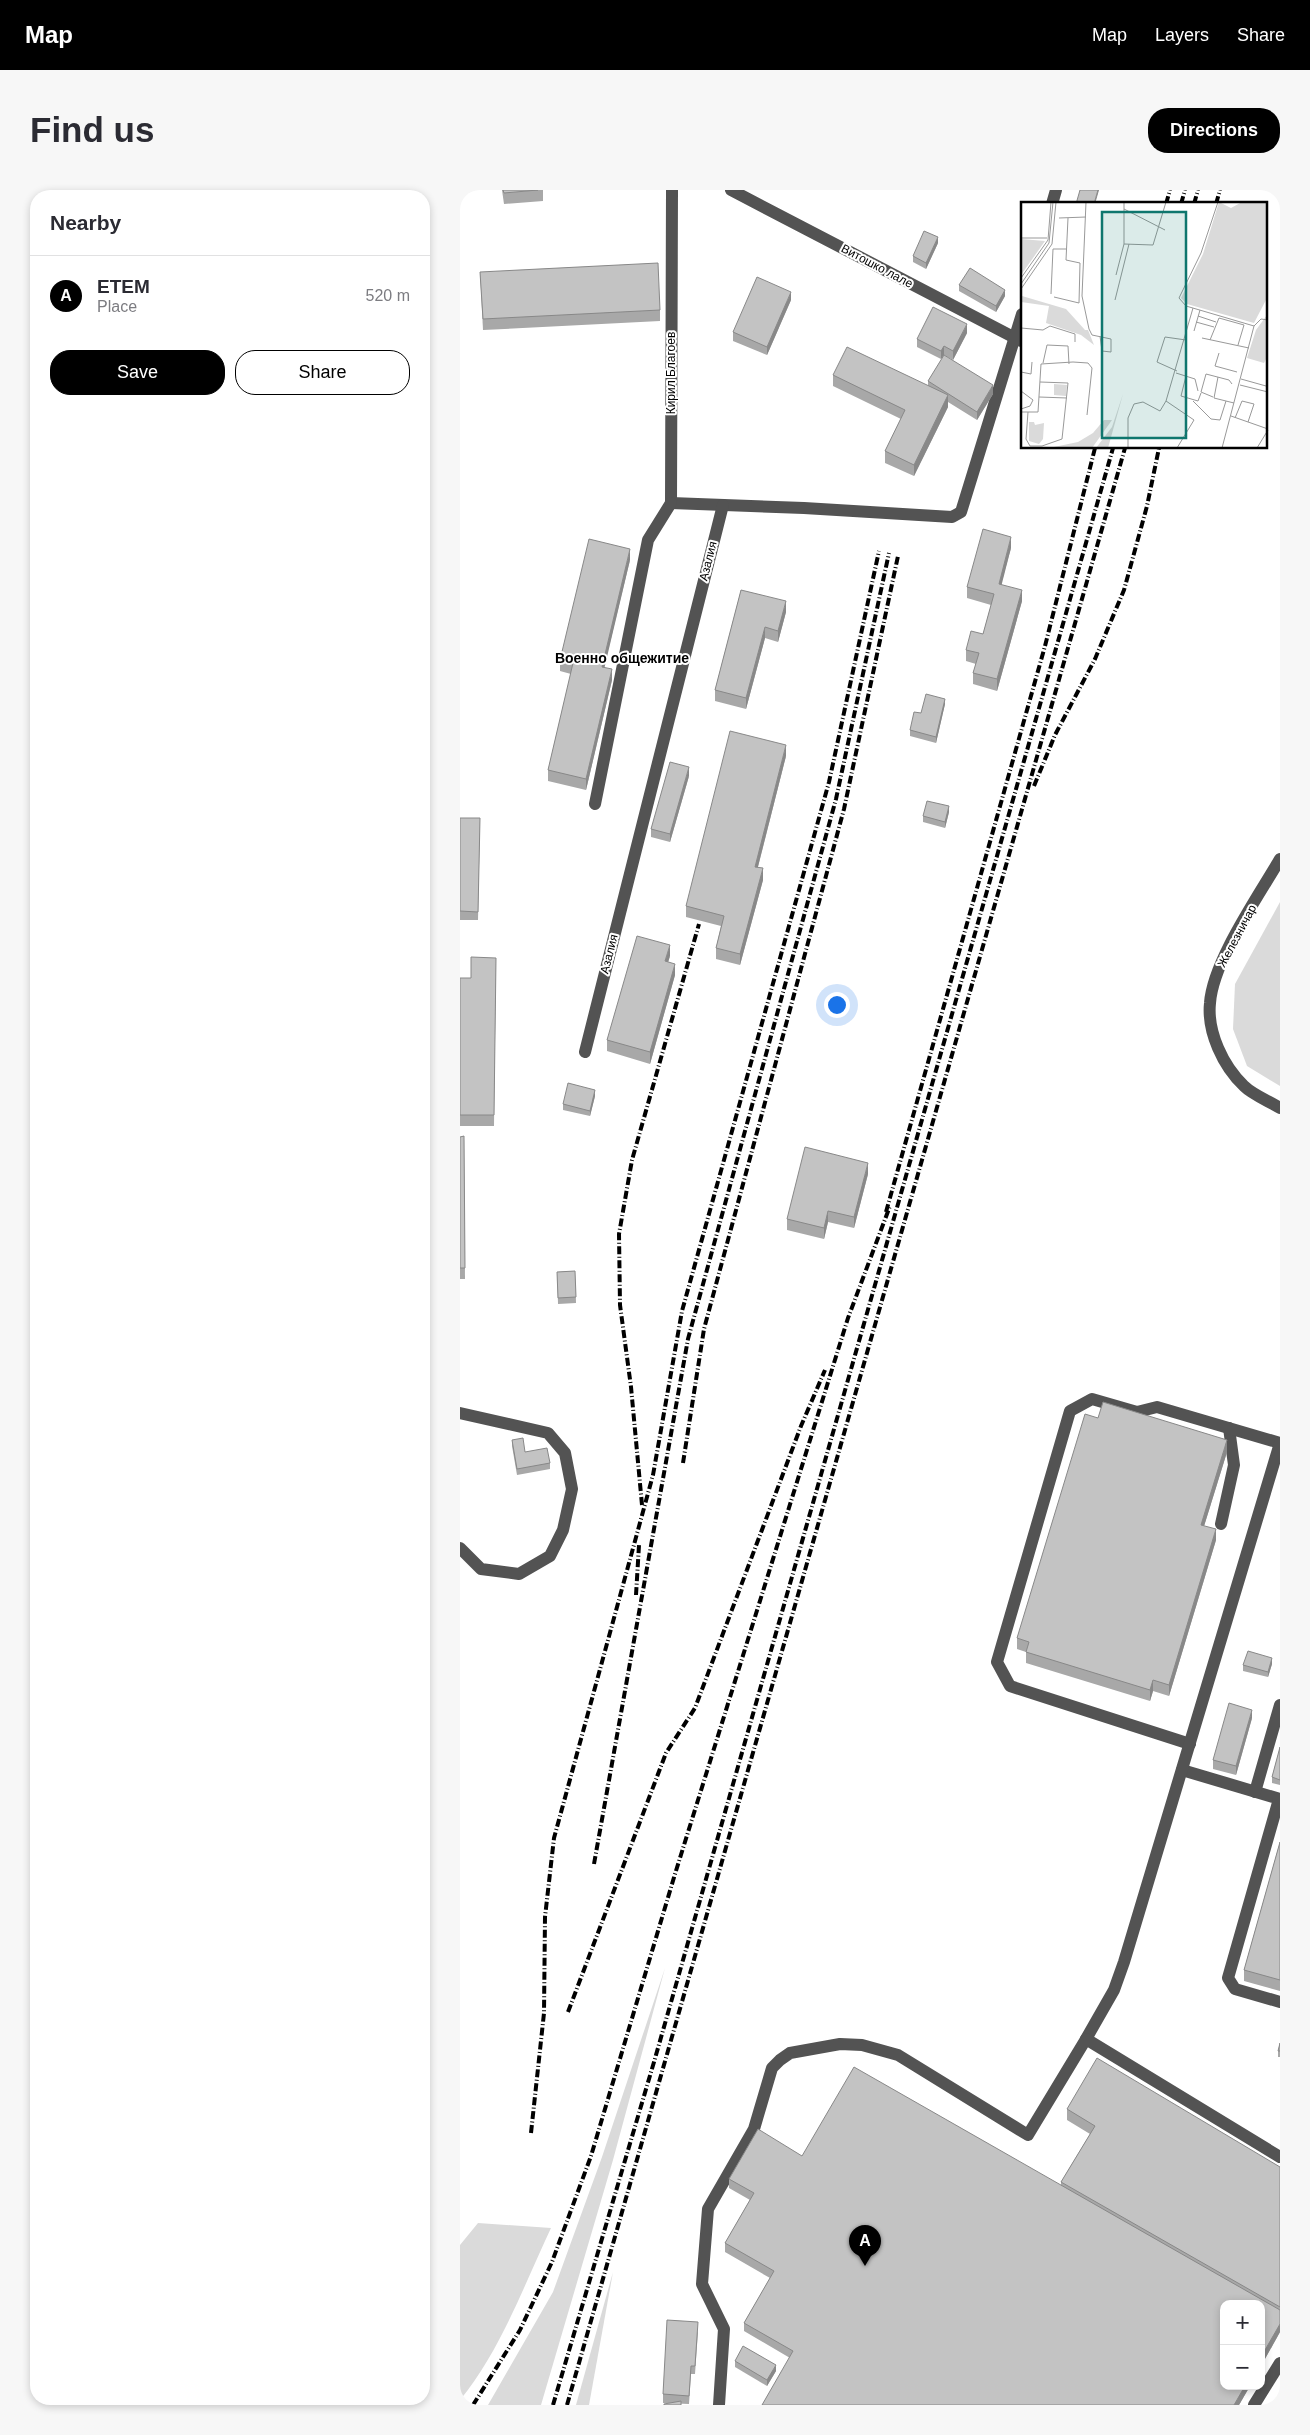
<!DOCTYPE html>
<meta charset="utf-8">
<style>
body{margin:0;font-family:Helvetica,sans-serif;background:#f7f7f7;color:#2b2b33}
.controls{position:absolute;right:15px;bottom:15px;display:grid;overflow:hidden;border-radius:10px;box-shadow:0 2px 8px #0003}
.controls button{width:45px;height:45px;display:grid;place-items:center;padding:0;border:0;border-bottom:1px solid #e1e1e2;background:#fff;color:#2b2b33;font:25px sans-serif}
.you{position:absolute;left:376px;top:814px;width:18px;height:18px;margin:-12px;border:4px solid #fff;border-radius:50%;background:#1a73e8;box-shadow:0 0 0 8px #1a73e833}
.badge{display:grid;place-items:center;width:32px;height:32px;border-radius:50%;background:#000;color:#fff;font-size:16px;font-weight:700}
.pin{position:absolute;translate:-50% -41px;filter:drop-shadow(0 1px 2px #0008)}
.pin::after{content:'';position:absolute;top:26px;width:18px;height:15px;background:inherit;clip-path:polygon(0 0,100% 0,50% 100%)}
.list{margin:0;padding:0;list-style:none}
h2{display:flex;justify-content:space-between;align-items:center;height:65px;margin:0;padding:0 20px;font-size:21px}
h2 small{font-size:16px;font-weight:400;color:#7c7c81}
.list li{display:grid;grid-template-columns:32px 1fr auto;gap:15px;align-items:center;box-sizing:border-box;height:80px;padding:0 20px;border-top:1px solid #e1e1e2}
.list b{display:block;font-size:19px;white-space:nowrap}
.list p{margin:0;font-size:16px;white-space:nowrap;color:#7c7c81}
.list em{font-size:16px;font-style:normal;color:#7c7c81}
.actions{display:flex;gap:10px;padding:15px 20px}
.actions a{flex:1;padding:11px 0;border:1px solid #000;border-radius:20px;text-align:center;font-size:18px;color:#000}
.actions .main{background:#000;color:#fff}
.map{position:relative;flex:none;width:820px;height:2215px;overflow:hidden;border-radius:20px}
header{display:flex;align-items:center;gap:30px;box-sizing:border-box;height:70px;padding:0 25px;background:#000;color:#fff}
header strong{font-size:24px}
nav{display:flex;gap:28px;margin-inline-start:auto;font-size:18px}
.intro{display:flex;align-items:center;justify-content:space-between;box-sizing:border-box;height:120px;padding:0 30px}
h1{margin:0;font-size:35px}
.button{padding:12px 22px;border-radius:20px;background:#000;color:#fff;font-size:18px;font-weight:700}
main{display:flex;gap:30px;padding:0 30px}
aside{flex:1;background:#fff;border-radius:20px;box-shadow:0 2px 8px #0003}
.map>svg:first-child{display:block}
.green{fill:#dadada}
.lines{fill:none;stroke-linecap:round;stroke-linejoin:round}
.minor{stroke:#535353;stroke-width:12}
.rail{stroke:#000;stroke-width:4;stroke-dasharray:8 2.5 1 2.5;stroke-linecap:butt}
.wall{fill:#a8a8a8}
.shaded-wall{fill:#888}
.building{fill:#c3c3c3;stroke:#888}
.labels{text-anchor:middle;dominant-baseline:central;stroke-width:4;stroke-linejoin:round;paint-order:stroke}
.street-label{font-size:12px;fill:#000;stroke:#fff}
.neighbourhood-label{font-size:14px;font-weight:bold;fill:#000;stroke:#fff}
.inset-road{fill:none;stroke:#999;stroke-width:1}
.view{fill:#0f766e;fill-opacity:0.15;stroke:#0f766e;stroke-width:2.5}
.inset-edge{fill:none;stroke:#000;stroke-width:2.5}
</style>
<header>
<strong>Map</strong>
<nav><a>Map</a><a>Layers</a><a>Share</a></nav>
</header>
<div class="intro"><h1>Find us</h1><a class="button">Directions</a></div>
<main>
<aside>
<h2>Nearby<small></small></h2>
<ul class="list">
<li><span class="badge">A</span><div><b>ЕТЕМ</b><p>Place</p></div><em>520 m</em></li>
</ul>
<div class="actions"><a class="main">Save</a><a>Share</a></div>
</aside>
<div class="map">
<svg width="820" height="2215" viewBox="0 0 820 2215">
<rect width="100%" height="100%" fill="#fff"/>
<g class="green">
<polygon points="820,712 820,896 787,876 773,839 775,794"/>
<polygon points="205,1778 153,1970 81,2215 28,2215 93,2102 142,1967"/>
<path d="M18 2033 91 2038C64 2095 41 2160 0 2210V2055Z"/>
<polygon points="153,2082 129,2215 116,2215"/>
</g>
<g class="lines">
<g class="minor">
<polyline points="271,0 561,151"/>
<polyline points="592,14 596,0"/>
<polyline points="211,313 344,318 492,327 501,322 562,124"/>
<polyline points="211,313 212,0"/>
<polyline points="135,614 188,350 211,313"/>
<path d="M820 669C798 707 753 771 750 813 747 842 763 876 784 896 793 905 809 911 820 918"/>
<polyline points="125,862 263,315"/>
<polyline points="0,1223 88,1243 105,1263 112,1299 103,1340 90,1366 59,1384 21,1379 0,1358"/>
<polyline points="761,1334 774,1275 769,1238"/>
<polyline points="730,1554 550,1496 537,1472 610,1221 632,1209 677,1222 697,1217 820,1253"/>
<polyline points="722,1580 820,1609"/>
<polyline points="795,1602 820,1515"/>
<polyline points="819,1609 768,1788 775,1799 820,1812"/>
<polyline points="626,1849 654,1800 664,1772 820,1253"/>
<polyline points="259,2215 264,2139 242,2094 248,2019 294,1939 312,1878 320,1870 330,1863 380,1854 402,1855 438,1865 568,1945 626,1849 820,1967"/>
<polyline points="794,2215 820,2173"/>
</g>
<g class="rail">
<polyline points="706,14 710,0"/>
<polyline points="721,14 725,0"/>
<polyline points="734,14 738,0"/>
<polyline points="756,14 760,0"/>
<polyline points="574,596 595,545 635,469 664,400 687,316 699,258"/>
<polyline points="426,1022 585,456 635,258"/>
<polyline points="223,1273 244,1139 384,619 438,366"/>
<polyline points="182,1315 171,1197 160,1115 159,1044 172,970 239,734"/>
<polyline points="176,1405 179,1355"/>
<polyline points="134,1674 228,1149 376,609 429,363"/>
<polyline points="108,1822 206,1563 235,1518 341,1236 365,1180"/>
<polyline points="71,1943 84,1823 85,1727 94,1648 193,1285 222,1121 369,592 419,361"/>
<polyline points="13,2215 60,2140 92,2072 131,1966 215,1684 388,1128 430,1016"/>
<polyline points="93,2215 194,1872 653,258"/>
<polyline points="107,2215 665,258"/>
</g>
</g>
<g class="wall">
<polygon points="42,0 83,0 83,11 44,14"/>
<polygon points="478,53 466,79 453,72 453,66"/>
<polygon points="20,82 200,120 200,131 23,140"/>
<polygon points="499,95 545,106 536,122 499,101"/>
<polygon points="331,110 307,165 273,151 273,142"/>
<polygon points="507,143 493,170 484,165 481,169 457,157 457,149"/>
<polygon points="373,185 468,196 468,191 533,204 517,230 488,212 488,217 454,286 425,273 425,261 441,229 373,196"/>
<polygon points="551,358 541,394 562,411 537,501 513,494 513,483 516,474 506,471 506,460 523,444 531,415 507,408 507,397"/>
<polygon points="170,370 144,477 152,490 126,600 88,591 88,580 111,484 100,481 100,470"/>
<polygon points="281,400 326,422 318,452 305,448 286,519 255,511 255,500"/>
<polygon points="485,514 476,553 450,546 450,540 461,523"/>
<polygon points="326,566 298,677 303,690 280,775 256,769 256,758 261,736 226,727 226,716"/>
<polygon points="229,586 210,652 191,647 191,639"/>
<polygon points="489,622 485,638 463,632 463,626"/>
<polygon points="0,628 20,628 18,730 0,730"/>
<polygon points="210,766 208,772 215,785 190,874 147,861 147,850"/>
<polygon points="36,768 34,936 0,936 0,788 11,788"/>
<polygon points="135,906 130,926 103,920 103,914"/>
<polygon points="4,946 5,1089 0,1089 0,947"/>
<polygon points="408,984 394,1038 368,1032 364,1049 327,1040 327,1029"/>
<polygon points="115,1081 116,1113 98,1114 97,1082"/>
<polygon points="638,1228 767,1262 744,1336 756,1350 709,1506 693,1501 690,1511 566,1473 566,1462 557,1459 557,1448"/>
<polygon points="52,1250 65,1262 90,1273 90,1279 57,1285 52,1256"/>
<polygon points="812,1474 808,1487 783,1481 783,1475"/>
<polygon points="792,1528 776,1585 753,1579 753,1570"/>
<polygon points="820,1557 820,1595 812,1593 812,1587"/>
<polygon points="820,1652 820,1801 784,1791 784,1780"/>
<polygon points="820,1853 820,1867 818,1867 818,1861"/>
<polygon points="607,1919 820,1977 820,2142 801,2176 764,2196 790,2196 779,2215 302,2215 330,2168 284,2141 284,2133 310,2088 265,2062 265,2053 290,2010 269,1998 269,1989 342,1966 601,1995 601,1992 630,1944 607,1930"/>
<polygon points="238,2141 235,2184 231,2184 229,2214 203,2213 203,2204"/>
<polygon points="275,2171 316,2181 307,2196 275,2177"/>
</g>
<g class="shaded-wall">
<polygon points="638,0 639,0 635,14 634,14"/>
<polygon points="478,47 478,53 466,79 466,73"/>
<polygon points="545,100 545,106 536,122 536,116"/>
<polygon points="331,102 331,110 307,165 307,157"/>
<polygon points="507,134 507,143 493,170 493,161"/>
<polygon points="484,156 484,165 481,169 481,161"/>
<polygon points="533,195 533,204 517,230 517,222"/>
<polygon points="488,205 488,217 454,286 454,275"/>
<polygon points="551,347 551,358 539,405 539,394"/>
<polygon points="170,359 170,370 142,488 142,477"/>
<polygon points="562,400 562,411 537,501 537,489"/>
<polygon points="326,411 326,422 318,452 318,441"/>
<polygon points="305,437 305,448 286,519 286,508"/>
<polygon points="152,479 152,490 126,600 126,589"/>
<polygon points="485,509 485,514 476,553 476,547"/>
<polygon points="326,555 326,566 295,688 295,677"/>
<polygon points="229,577 229,586 210,652 210,644"/>
<polygon points="489,616 489,622 485,638 485,632"/>
<polygon points="303,678 303,690 280,775 280,764"/>
<polygon points="210,755 210,766 205,782 205,771"/>
<polygon points="215,774 215,785 190,874 190,862"/>
<polygon points="135,900 135,906 130,926 130,921"/>
<polygon points="408,973 408,984 394,1038 394,1027"/>
<polygon points="368,1021 368,1032 364,1049 364,1038"/>
<polygon points="767,1250 767,1262 741,1346 741,1335"/>
<polygon points="756,1339 756,1350 709,1506 709,1495"/>
<polygon points="812,1468 812,1474 808,1487 808,1482"/>
<polygon points="693,1490 693,1501 690,1511 690,1500"/>
<polygon points="792,1520 792,1528 776,1585 776,1576"/>
<polygon points="820,2134 820,2142 801,2176 801,2167"/>
<polygon points="316,2175 316,2181 307,2196 307,2190"/>
<polygon points="785,2196 790,2196 779,2215 774,2215"/>
</g>
<g class="building">
<polygon points="43,0 78,0 44,3"/>
<polygon points="620,0 638,0 634,14 616,14"/>
<polygon points="464,41 478,47 466,73 453,66"/>
<polygon points="198,73 200,120 23,129 20,82"/>
<polygon points="510,78 545,100 536,116 499,95"/>
<polygon points="297,87 331,102 307,157 273,142"/>
<polygon points="473,117 507,134 493,161 484,156 481,161 457,149"/>
<polygon points="387,157 488,205 454,275 425,261 445,220 373,185"/>
<polygon points="484,165 533,195 517,222 468,191"/>
<polygon points="523,339 551,347 539,394 562,400 537,489 513,483 519,463 506,460 511,441 523,444 534,404 507,397"/>
<polygon points="129,349 170,359 142,477 152,479 126,589 88,580 113,473 100,470"/>
<polygon points="281,400 326,411 318,441 305,437 286,508 255,500"/>
<polygon points="466,504 485,509 476,547 450,540 454,522 461,523"/>
<polygon points="270,541 326,555 295,677 303,678 280,764 256,758 264,726 226,716"/>
<polygon points="210,572 229,577 210,644 191,639"/>
<polygon points="467,611 489,616 485,632 463,626"/>
<polygon points="0,628 20,628 18,722 0,721"/>
<polygon points="177,746 210,755 205,771 215,774 190,862 147,850"/>
<polygon points="11,767 36,768 34,925 0,925 0,788 11,788"/>
<polygon points="108,893 135,900 130,921 103,914"/>
<polygon points="4,946 5,1078 0,1078 0,947"/>
<polygon points="345,957 408,973 394,1027 368,1021 364,1038 327,1029"/>
<polygon points="115,1081 116,1107 98,1108 97,1082"/>
<polygon points="643,1212 767,1250 741,1335 756,1339 709,1495 693,1490 690,1500 566,1462 569,1452 557,1448 625,1224 638,1228"/>
<polygon points="63,1248 65,1262 87,1258 90,1273 57,1279 52,1250"/>
<polygon points="788,1461 812,1468 808,1482 783,1475"/>
<polygon points="769,1513 792,1520 776,1576 753,1570"/>
<polygon points="820,1557 820,1590 812,1587"/>
<polygon points="820,1652 820,1790 784,1780"/>
<polygon points="820,1853 820,1861 818,1861"/>
<polygon points="637,1868 820,1977 820,2117 601,1992 635,1936 607,1919"/>
<polygon points="394,1877 820,2120 820,2134 801,2167 801,2114 764,2114 764,2196 785,2196 774,2215 302,2215 333,2161 284,2133 314,2081 265,2053 294,2003 269,1989 298,1939 342,1966"/>
<polygon points="207,2130 238,2132 235,2176 231,2176 229,2206 203,2204"/>
<polygon points="283,2156 316,2175 307,2190 275,2171"/>
<polygon points="221,2211 221,2215 204,2215 204,2214"/>
</g>
<g class="labels">
<g class="street-label">
<text transform="translate(417 76) rotate(28)">Витошко лале</text>
<text transform="translate(211 183) rotate(-90)">Кирил Благоев</text>
<text transform="translate(248 371) rotate(-76)">Азалия</text>
<text transform="translate(777 746) rotate(-62)">Железничар</text>
<text transform="translate(149 764) rotate(-76)">Азалия</text>
</g>
<g class="neighbourhood-label">
<text x="162" y="468">Военно общежитие</text>
</g>
</g>
<g transform="translate(561 12)">
<rect width="246" height="246" fill="#fff"/>
<path d="M198 0 210 6 221 0H246V96L233 121 166 102 160 96 182 52ZM0 37 24 39 0 73ZM1 94 45 107 64 128H67L73 143 60 133 25 121 28 104 0 100ZM246 113V155L243 161 226 156 235 128ZM33 182 46 183 45 194 33 193ZM102 192 87 246H75L91 225ZM83 218H91L71 246H28L57 240 72 231ZM8 220H13L14 223 23 221 22 237 18 242 8 239Z" fill="#dadada"/>
<path class="inset-road" d="M65 0 61 94 68 127 71 133 90 137V150L81 149 79 134M197 0 180 51 158 96 165 104 233 124M103 7 144 28M38 16 65 15M0 36H26M103 42 132 43 145 0M95 73 103 42V0M0 76 27 38 30 0M0 82 28 41 32 0M0 87 31 42 35 0M30 92 32 47H45M33 95 58 101 59 61 45 58 47 16M94 98 108 42M177 114 195 120M175 120 193 125M233 124 240 117 247 118M0 126 22 128 29 124 54 132V140M173 129 179 108M181 136 228 146M189 138 198 116 223 123 217 143M198 151 194 164 216 170M22 161 26 143 47 144 48 162M156 169 136 160 144 135 165 138M0 170 10 172 11 160M155 171 174 177 177 189M165 174 160 194 177 199 180 191M197 175 193 196 213 201M220 177 245 184M219 183 247 190M0 189 12 198 9 204 0 207M18 195 46 196M192 195 180 190 185 172 208 178 211 182M145 199 172 106M172 199 190 217 199 218 205 199M0 210H17L20 162 52 160 67 161 71 166 66 213M7 210 5 237 9 244H21L41 237 47 181 19 180M210 214 247 227M214 216 221 199 233 202 227 220M107 246V216L113 202 122 200 139 209 145 199 173 218 156 246M201 246 233 124M236 246 247 228"/>
<path class="view" d="M81 10H165V236H81Z"/>
<rect width="246" height="246" class="inset-edge"/>
</g>
</svg>
<div class="controls">
<button>+</button>
<button>−</button>
</div>
<div class="you"></div>
<div class="pin badge" style="left:405px;top:2076px">A</div>
</div>
</main>
